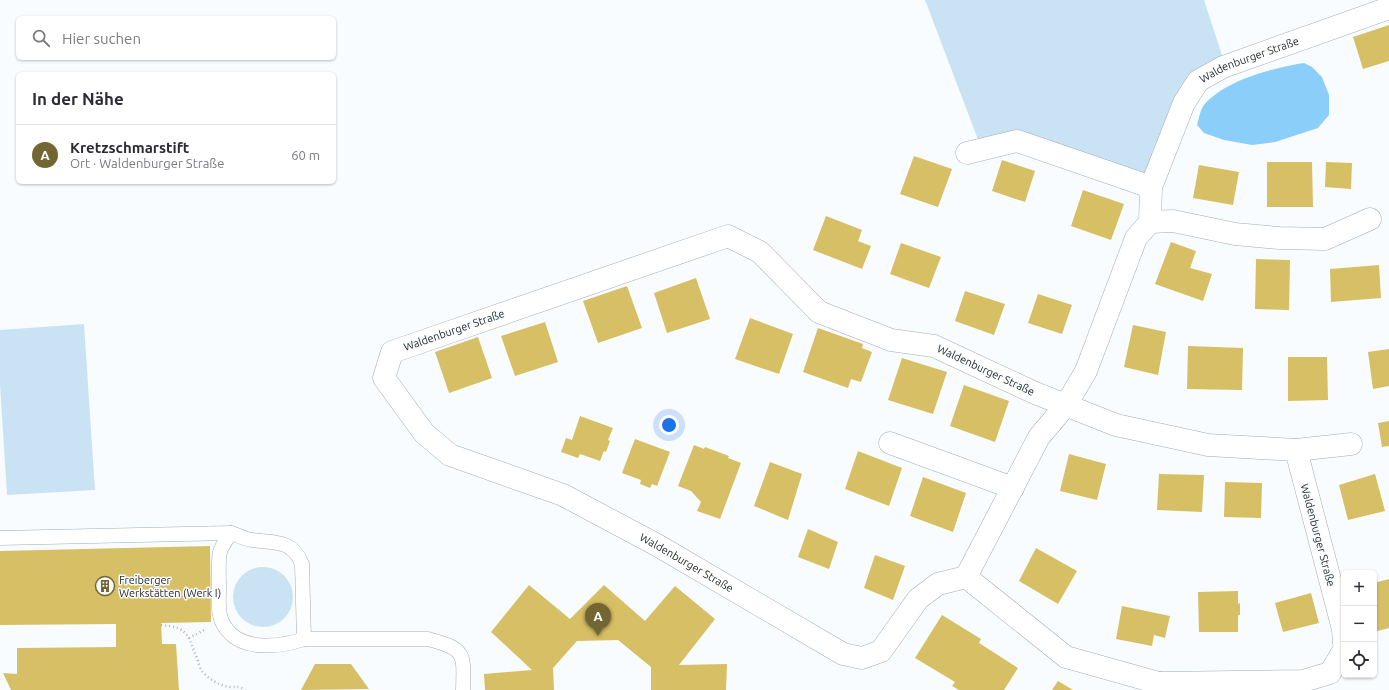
<!DOCTYPE html>
<html lang="de">
<meta charset="utf-8">
<style>
body{margin:0;font-family:Ubuntu,sans-serif;background:#f2f2f3;color:#2b2b33}
.controls{position:absolute;right:12px;bottom:12px;display:grid;overflow:hidden;border-radius:6px;box-shadow:0 1px 3px #0004}
.controls button{width:36px;height:36px;display:grid;place-items:center;padding:0;border:0;border-bottom:1px solid #e1e1e2;background:#fff;color:#2b2b33;font:20px sans-serif}
.you{position:absolute;left:669px;top:425px;width:14px;height:14px;margin:-10px;border:3px solid #fff;border-radius:50%;background:#1a73e8;box-shadow:0 0 0 6px #1a73e833}
.badge{display:grid;place-items:center;width:26px;height:26px;border-radius:50%;background:#736633;color:#fff;font-size:13px;font-weight:700}
.pin{position:absolute;translate:-50% -33px;filter:drop-shadow(0 1px 2px #0008)}
.pin::after{content:'';position:absolute;top:21px;width:14px;height:12px;background:inherit;clip-path:polygon(0 0,100% 0,50% 100%)}
.list{margin:0;padding:0;list-style:none}
h2{display:flex;justify-content:space-between;align-items:center;height:52px;margin:0;padding:0 16px;font-size:17px}
h2 small{font-size:13px;font-weight:400;color:#7c7c81}
.list li{display:grid;grid-template-columns:26px 1fr auto;gap:12px;align-items:center;box-sizing:border-box;height:60px;padding:0 16px;border-top:1px solid #e1e1e2}
.list b{display:block;font-size:15px;white-space:nowrap}
.list p{margin:0;font-size:13px;white-space:nowrap;color:#7c7c81}
.list em{font-size:13px;font-style:normal;color:#7c7c81}
.icon{flex:none;width:22px;height:22px;fill:none;stroke:currentColor;stroke-width:2;stroke-linecap:round;stroke-linejoin:round}
.map{position:relative;flex:none;width:1389px;height:690px;overflow:hidden}
.search{position:absolute;background:#fff;box-shadow:0 1px 3px #0004;left:16px;top:16px;width:320px;height:44px;display:flex;align-items:center;gap:10px;box-sizing:border-box;padding:0 14px;border-radius:6px;color:#7c7c81;font-size:15px}
.panel{position:absolute;background:#fff;box-shadow:0 1px 3px #0004;left:16px;top:72px;width:320px;height:112px;border-radius:6px}
.map>svg:first-child{display:block}
.green{fill:#c9e3f5}
.water{fill:#8ccefa}
.building{fill:#d7bf65}
.lines{fill:none;stroke-linecap:round;stroke-linejoin:round}
.lane-casing{stroke:#a1adb6;stroke-width:15}
.street-casing{stroke:#a1adb6;stroke-width:23}
.path{stroke:#afb3b5;stroke-width:2.5;stroke-dasharray:1 3;stroke-linecap:butt}
.lane{stroke:#fff;stroke-width:14}
.street{stroke:#fff;stroke-width:22}
.labels{text-anchor:middle;dominant-baseline:central;stroke-width:3;stroke-linejoin:round;paint-order:stroke}
.street-label{font-size:11px;fill:#272c2f;stroke:#f9fcfe}
.poi-label{font-size:11px;fill:#272c2f;stroke:#f9fcfe;text-anchor:start}
</style>
<div class="map">
<svg width="1389" height="690" viewBox="0 0 1389 690">
<rect width="100%" height="100%" fill="#f9fcfe"/>
<g class="green">
<polygon points="925,0 1204,0 1223,58 1198,81 1151,187 1017,141 982,150"/>
<polygon points="84,324 95,490 7,495 0,385 0,330"/>
<circle cx="263" cy="597" r="30"/>
</g>
<path class="water" d="M1304 63 1312 67 1322 77 1329 95V115L1318 128 1275 142 1252 145 1224 140 1204 133 1197 125C1199 119 1200 110 1204 105 1225 80 1273 68 1304 63Z"/>
<g class="building">
<polygon points="1389,25 1389,61 1363,69 1353,37"/>
<polygon points="914,156 952,169 938,207 900,194"/>
<polygon points="1002,160 1035,171 1025,202 992,191"/>
<polygon points="1267,162 1312,162 1313,207 1267,207"/>
<polygon points="1326,162 1352,163 1351,189 1325,187"/>
<polygon points="1199,165 1239,172 1233,205 1193,198"/>
<polygon points="1083,190 1124,204 1111,240 1071,226"/>
<polygon points="826,216 862,230 858,241 871,246 862,269 813,250"/>
<polygon points="1171,242 1196,251 1190,268 1212,274 1203,301 1155,284"/>
<polygon points="901,243 941,257 929,288 890,274"/>
<polygon points="1256,259 1290,260 1289,310 1255,309"/>
<polygon points="1379,265 1381,298 1331,302 1330,269"/>
<polygon points="696,278 710,319 667,333 654,293"/>
<polygon points="627,286 642,328 598,343 583,301"/>
<polygon points="965,291 1005,304 994,335 955,321"/>
<polygon points="1038,294 1072,305 1062,334 1028,323"/>
<polygon points="750,318 793,334 779,374 735,359"/>
<polygon points="545,322 558,362 515,376 501,336"/>
<polygon points="1133,325 1166,332 1158,375 1124,367"/>
<polygon points="818,328 863,344 862,348 872,352 861,382 851,379 848,388 803,372"/>
<polygon points="478,337 492,378 449,393 435,352"/>
<polygon points="1188,346 1243,348 1242,390 1187,389"/>
<polygon points="1389,349 1389,386 1373,389 1368,352"/>
<polygon points="1288,357 1327,357 1328,400 1288,401"/>
<polygon points="902,358 947,372 933,414 888,400"/>
<polygon points="964,385 1009,401 995,442 950,426"/>
<polygon points="580,416 613,428 608,440 610,441 606,452 604,451 600,461 580,454 578,458 561,452 566,438 572,440"/>
<polygon points="1389,421 1389,446 1382,447 1378,423"/>
<polygon points="635,439 670,452 657,486 652,484 650,488 640,484 641,480 622,473"/>
<polygon points="694,445 704,449 705,447 729,456 728,458 741,463 720,519 697,511 701,502 691,491 678,486"/>
<polygon points="858,451 902,468 889,506 845,489"/>
<polygon points="1069,454 1106,464 1097,500 1060,491"/>
<polygon points="770,462 802,474 788,520 754,506"/>
<polygon points="1159,474 1204,475 1202,512 1157,510"/>
<polygon points="1375,474 1385,511 1348,520 1339,485"/>
<polygon points="923,477 966,493 953,532 910,516"/>
<polygon points="1225,482 1262,483 1261,518 1224,517"/>
<polygon points="808,529 838,542 829,569 798,557"/>
<polygon points="210,546 211,622 161,623 162,644 176,644 179,690 11,690 3,673 17,674 17,648 116,647 116,624 0,625 0,551"/>
<polygon points="1036,548 1077,571 1058,604 1019,581"/>
<polygon points="875,555 905,566 893,600 864,588"/>
<polygon points="1389,579 1389,628 1374,632 1374,583"/>
<polygon points="529,585 570,619 604,585 645,621 675,586 715,619 679,665 727,664 726,690 651,690 651,667 618,640 577,641 553,668 554,690 485,690 484,674 532,670 491,632"/>
<polygon points="1238,591 1238,604 1240,603 1240,615 1238,615 1238,632 1199,632 1198,592"/>
<polygon points="1311,593 1319,623 1283,632 1275,603"/>
<polygon points="1122,606 1170,616 1165,638 1154,635 1152,646 1116,639"/>
<polygon points="942,615 981,639 979,643 1018,668 1004,690 959,690 952,686 955,682 915,658"/>
<polygon points="315,664 351,664 369,689 301,690"/>
<polygon points="1058,681 1073,690 1052,690"/>
</g>
<g class="lines">
<defs>
<g id="lane">
<path d="M231 533C227 539 222 545 220 552 218 559 219 580 219 588 219 601 217 616 225 627 241 652 280 647 304 639"/>
<path d="M0 538 231 533C238 535 244 539 252 540 274 543 292 539 302 564L304 639H428C466 649 464 653 463 690"/>
</g>
<g id="street">
<polyline points="967,153 1017,141 1151,187"/>
<polyline points="1150,222 1173,221 1235,234 1279,238 1325,239 1370,219"/>
<polyline points="890,443 1013,488"/>
<polyline points="1296,450 1351,444"/>
<polyline points="966,577 1066,657 1159,683"/>
<path id="s1" d="M1344 643 1343 629 1296 450 1208 445 1116 425 1035 393 934 346 891 340 819 312 760 252 728 236 392 352 384 378 424 433 450 455 563 495 657 545 843 654 862 658 881 651 918 599 938 584 966 577 1039 437 1066 405 1086 371 1136 238 1150 222 1151 187 1184 103 1198 81 1223 67 1389 8"/>
<polyline points="1159,690 1159,683 1303,681 1330,673 1344,650"/>
</g>
</defs>
<use href="#lane" class="lane-casing"/>
<use href="#street" class="street-casing"/>
<g class="path">
<path d="M161 625C190 627 188 637 198 661 199 664 200 669 203 672 210 680 219 685 230 687 236 687 240 686 245 690"/>
<polyline points="189,638 206,629"/>
</g>
<use href="#lane" class="lane"/>
<use href="#street" class="street"/>
</g>
<defs>
<symbol id="building-ring" viewBox="-11 -11 22 22"><circle r="9.5" fill="#f9fcfe" stroke="#736633" stroke-width="1.5"/><path d="M-4-6H4V6H1V3H-1V6H-4ZM-2.5-4.3h1.7v1.8h-1.7ZM.8-4.3h1.7v1.8H.8ZM-2.5-1h1.7V.8h-1.7ZM.8-1h1.7V.8H.8Z" fill="#736633"/></symbol>
</defs>
<g fill-rule="evenodd">
<use href="#building-ring" x="94" y="575" width="22" height="22"/>
</g>
<g class="labels">
<g class="street-label">
<text stroke="none"><textPath href="#s1" startOffset="2514">Waldenburger Straße</textPath></text>
<text transform="translate(454 330) rotate(-19)">Waldenburger Straße</text>
<text transform="translate(986 370) rotate(25)">Waldenburger Straße</text>
<text transform="translate(1318 535) rotate(75)">Waldenburger Straße</text>
<text stroke="none"><textPath href="#s1" startOffset="1566">Waldenburger Straße</textPath></text>
</g>
<g class="poi-label">
<text x="119" y="580">Freiberger<tspan x="119" dy="13">Werkstätten (Werk I)</tspan></text>
</g>
</g>
</svg>
<div class="controls">
<button>+</button>
<button>−</button>
<button><svg class="icon" aria-label="locate" viewBox="0 0 24 24"><circle cx="12" cy="12" r="6"/><path d="M12 2v4M12 18v4M2 12h4M18 12h4"/></svg></button>
</div>
<div class="you"></div>
<div class="pin badge" style="left:598px;top:636px">A</div>
<div class="search"><svg class="icon" aria-label="search" viewBox="0 0 24 24"><circle cx="10" cy="10" r="6"/><path d="M15 15l6 6"/></svg>Hier suchen</div>
<section class="panel">
<h2>In der Nähe<small></small></h2>
<ul class="list">
<li><span class="badge">A</span><div><b>Kretzschmarstift</b><p>Ort · Waldenburger Straße</p></div><em>60 m</em></li>
</ul>
</section>
</div>
